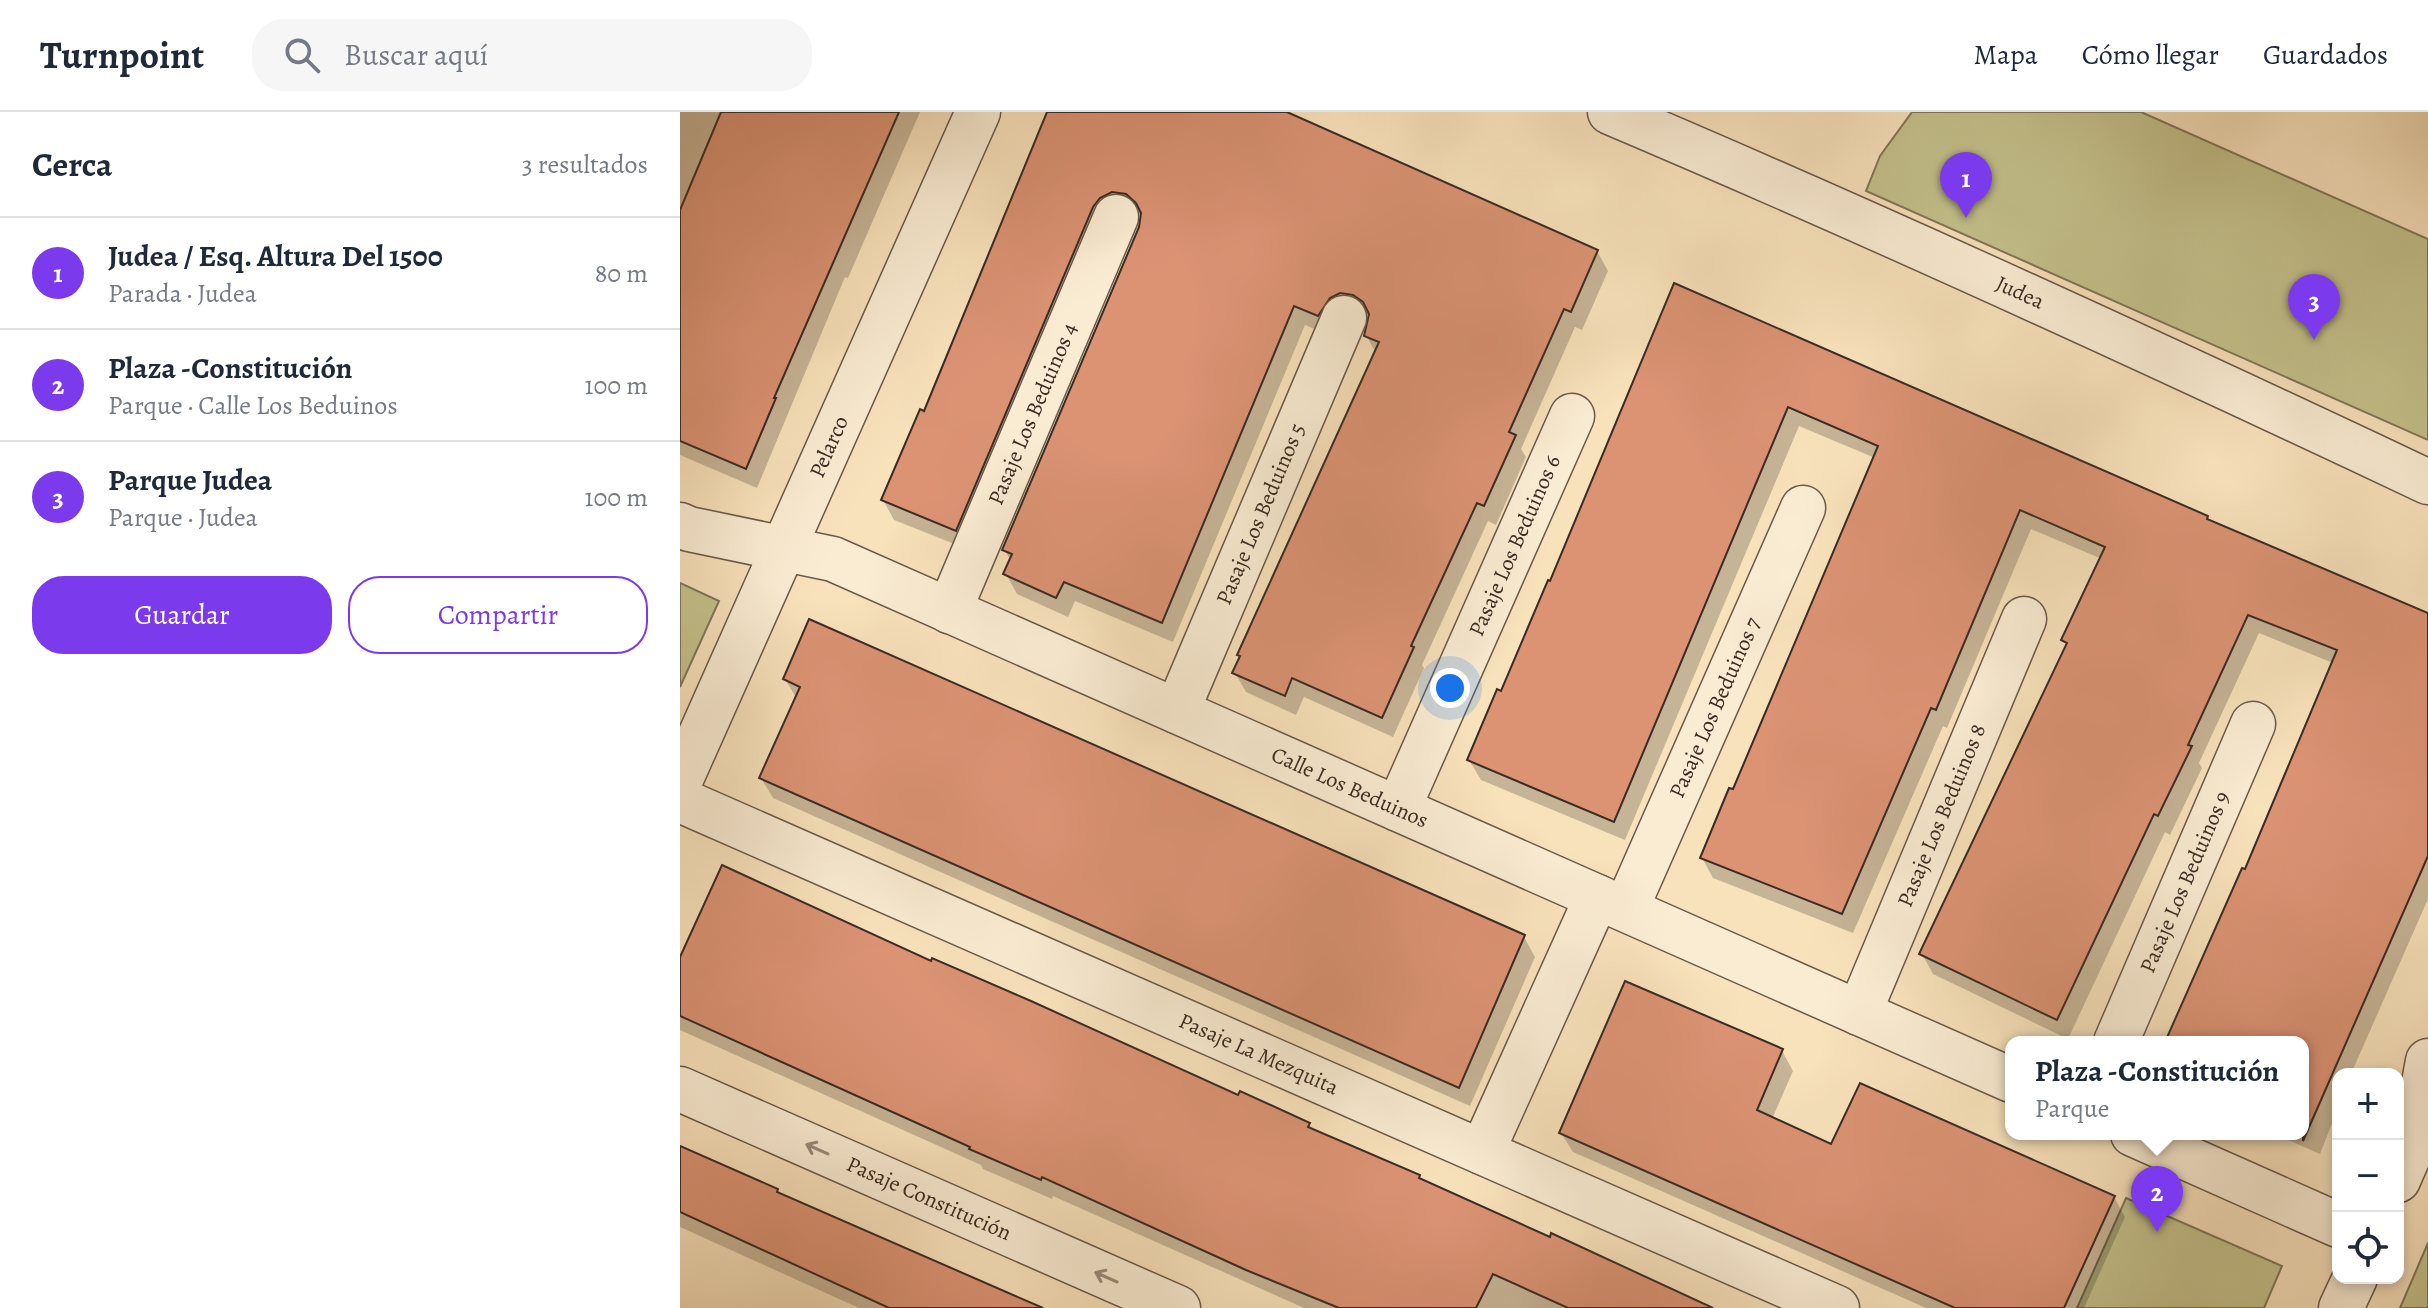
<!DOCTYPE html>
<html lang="es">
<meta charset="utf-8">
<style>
body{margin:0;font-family:Alegreya,serif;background:#f6f6f7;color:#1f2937}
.controls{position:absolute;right:24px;bottom:24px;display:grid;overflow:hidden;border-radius:16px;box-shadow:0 4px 12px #0003}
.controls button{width:72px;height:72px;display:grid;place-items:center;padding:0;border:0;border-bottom:2px solid #e0e1e3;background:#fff;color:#1f2937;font:40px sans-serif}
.you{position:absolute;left:770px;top:576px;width:28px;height:28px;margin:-20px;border:6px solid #fff;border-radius:50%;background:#1a73e8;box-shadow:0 0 0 12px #1a73e833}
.badge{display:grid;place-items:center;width:52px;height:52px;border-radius:50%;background:#7c3aed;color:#fff;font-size:26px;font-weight:700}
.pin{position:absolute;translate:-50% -66px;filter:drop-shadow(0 2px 4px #0008)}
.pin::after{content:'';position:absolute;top:42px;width:28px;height:24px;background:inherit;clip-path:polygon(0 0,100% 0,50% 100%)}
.popup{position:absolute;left:1325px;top:924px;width:304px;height:104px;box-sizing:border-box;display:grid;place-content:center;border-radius:16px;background:#fff;filter:drop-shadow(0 2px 6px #0005);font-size:26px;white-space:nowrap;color:#747a83}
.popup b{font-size:30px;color:#1f2937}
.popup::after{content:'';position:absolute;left:50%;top:100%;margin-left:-16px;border:16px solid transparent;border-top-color:#fff}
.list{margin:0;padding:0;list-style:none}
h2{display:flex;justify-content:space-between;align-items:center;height:104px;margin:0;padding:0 32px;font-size:34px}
h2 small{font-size:26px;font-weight:400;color:#747a83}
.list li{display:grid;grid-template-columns:52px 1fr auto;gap:24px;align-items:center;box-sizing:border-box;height:112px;padding:0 32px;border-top:2px solid #e0e1e3}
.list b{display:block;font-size:30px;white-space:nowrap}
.list p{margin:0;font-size:26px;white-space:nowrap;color:#747a83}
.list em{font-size:26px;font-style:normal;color:#747a83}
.actions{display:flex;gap:16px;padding:24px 32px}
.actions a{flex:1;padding:18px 0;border:2px solid #7c3aed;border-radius:32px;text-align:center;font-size:28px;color:#7c3aed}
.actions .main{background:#7c3aed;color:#fff}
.icon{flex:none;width:44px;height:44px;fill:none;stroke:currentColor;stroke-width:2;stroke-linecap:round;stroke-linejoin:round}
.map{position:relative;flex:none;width:1748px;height:1196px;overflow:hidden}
header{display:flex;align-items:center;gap:48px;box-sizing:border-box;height:112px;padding:0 40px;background:#fff;border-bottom:2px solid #e0e1e3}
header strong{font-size:38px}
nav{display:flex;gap:44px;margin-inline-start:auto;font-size:28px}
.search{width:560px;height:72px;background:#f6f6f7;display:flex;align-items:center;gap:20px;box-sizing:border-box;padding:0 28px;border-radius:32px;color:#747a83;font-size:30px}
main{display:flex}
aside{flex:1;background:#fff}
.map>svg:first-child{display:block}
.green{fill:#c4c18c;stroke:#807658;stroke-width:2}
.shadow{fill:#0003}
.building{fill:#db9374;stroke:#3b2b23;stroke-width:2}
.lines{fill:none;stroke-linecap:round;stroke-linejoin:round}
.minor-casing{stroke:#6a5949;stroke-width:47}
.minor{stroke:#faecd3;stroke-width:44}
.oneway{stroke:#9a8c7b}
.labels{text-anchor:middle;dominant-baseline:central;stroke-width:7;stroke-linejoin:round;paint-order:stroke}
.street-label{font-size:22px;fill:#3b2b23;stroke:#faecd3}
</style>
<header>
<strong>Turnpoint</strong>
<div class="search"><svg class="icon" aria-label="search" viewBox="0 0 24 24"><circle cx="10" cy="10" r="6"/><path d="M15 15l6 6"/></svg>Buscar aquí</div>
<nav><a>Mapa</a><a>Cómo llegar</a><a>Guardados</a></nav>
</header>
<main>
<aside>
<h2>Cerca<small>3 resultados</small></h2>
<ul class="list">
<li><span class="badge">1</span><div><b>Judea / Esq. Altura Del 1500</b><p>Parada · Judea</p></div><em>80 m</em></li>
<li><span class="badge">2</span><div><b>Plaza -Constitución</b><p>Parque · Calle Los Beduinos</p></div><em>100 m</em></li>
<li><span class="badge">3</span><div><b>Parque Judea</b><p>Parque · Judea</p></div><em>100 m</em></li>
</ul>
<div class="actions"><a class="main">Guardar</a><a>Compartir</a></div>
</aside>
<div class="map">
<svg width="1748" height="1196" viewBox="0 0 1748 1196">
<rect width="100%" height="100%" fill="#f8e2bc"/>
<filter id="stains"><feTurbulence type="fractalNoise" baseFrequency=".0025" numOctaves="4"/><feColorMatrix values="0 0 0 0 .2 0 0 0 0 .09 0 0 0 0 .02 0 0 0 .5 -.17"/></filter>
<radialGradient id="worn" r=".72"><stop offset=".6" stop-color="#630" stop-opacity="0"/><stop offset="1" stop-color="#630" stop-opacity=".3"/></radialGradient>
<g class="green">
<polygon points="1232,0 1461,0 1748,127 1748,328 1186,79 1200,44"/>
<polygon points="0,471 39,489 0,575"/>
<polygon points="1446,1086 1602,1154 1584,1196 1397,1196"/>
<polygon points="1748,1131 1748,1196 1720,1196"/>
</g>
<g class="shadow">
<polygon points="0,0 240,0 168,166 165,165 77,376 0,343"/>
<polygon points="385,0 604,0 917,139 928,159 902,218 895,215 841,337 846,345 816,413 808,409 742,553 744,556 713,625 624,585 616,603 566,580 555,561 696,241 686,223 690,205 686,202 672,201 649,223 625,213 493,530 395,489 388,505 337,482 326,462 331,449 324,437 461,115 462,104 460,102 444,100 287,437 214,408 203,388"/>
<polygon points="995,174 1527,405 1530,411 1748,508 1748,787 1671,962 1658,962 1658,996 1640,1042 1595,1022 1623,1022 1623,930 1487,930 1566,759 1653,551 1579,521 1519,651 1522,656 1490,723 1485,720 1388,927 1253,862 1242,842 1388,535 1384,528 1422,447 1351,417 1267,616 1263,614 1173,821 1033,766 1022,746 1054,680 1195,346 1119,314 945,728 801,668 789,648 871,472"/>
<polygon points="105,567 844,825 855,845 790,994 93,686 81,666 117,587"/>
<polygon points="0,846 252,852 559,985 629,1012 633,1019 739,1064 742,1069 1029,1196 624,1196 373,1084 372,1087 303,1057 301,1053 0,918"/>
<polygon points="1102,939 1113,959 1092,1007 1152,1034 1434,1085 1445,1105 1404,1196 1246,1196 893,1040 881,1021"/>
<polygon points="0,1036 97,1079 99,1083 361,1196 179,1196 0,1115"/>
</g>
<g class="building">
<polygon points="41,0 219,0 94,286 96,286 66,357 0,329 0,98"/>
<polygon points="367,0 607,0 918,138 891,200 884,197 829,320 836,323 804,394 797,391 731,534 734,535 702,606 612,566 605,584 552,561 560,544 557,543 699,230 684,224 689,202 683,190 673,183 660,181 650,186 638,204 614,194 482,511 384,470 376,486 323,462 332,442 322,438 459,115 461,101 456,91 446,82 432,80 420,86 413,95 276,419 201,388 240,297 244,299"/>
<polygon points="994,171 1528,404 1527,407 1748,501 1748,744 1623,1029 1623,930 1485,930 1562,756 1565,757 1657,538 1568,503 1508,633 1512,634 1478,704 1474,702 1377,908 1239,842 1387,531 1381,528 1425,435 1340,398 1256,598 1251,596 1162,802 1020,746 1049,676 1053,677 1198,334 1108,295 934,710 787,648 817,577 821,579 868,468 870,469"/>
<polygon points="129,507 845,823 779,976 79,666 120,575 103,567"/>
<polygon points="42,753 251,849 252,846 351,889 558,983 560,979 630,1011 628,1015 740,1063 739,1066 870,1125 871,1121 1033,1196 888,1196 813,1162 796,1196 659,1196 566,1158 362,1065 361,1068 289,1037 290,1035 0,904 0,845"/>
<polygon points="945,869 1103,937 1077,998 1151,1032 1180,971 1435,1084 1384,1196 1275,1196 879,1021"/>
<polygon points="0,1034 98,1077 97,1080 363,1196 209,1196 0,1100"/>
</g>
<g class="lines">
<defs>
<g id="minor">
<path id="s1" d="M930 0C1206 117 1477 242 1748 370"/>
<path id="s2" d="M0 413 9 417 153 447 1331 968"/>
<path id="s3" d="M269 499 436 105"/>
<path id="s4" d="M497 599 664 206"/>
<path id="s5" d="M0 669 298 0"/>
<path id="s6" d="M0 688 1157 1196"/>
<path id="s7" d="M718 697 892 304"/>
<path id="s8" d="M946 797 1123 396"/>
<path id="s9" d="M1179 901 1344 507"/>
<path id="s10" d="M1436 930 1573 612"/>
<path id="s11" d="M0 977 498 1196"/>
<polyline points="1453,1022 1658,1113"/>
<polyline points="802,1040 917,785"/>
<polyline points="1718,1068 1732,1036 1748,949"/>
<polyline points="1661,1196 1675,1166"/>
</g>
</defs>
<use href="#minor" class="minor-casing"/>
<use href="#minor" class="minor"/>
</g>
<defs><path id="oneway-shaft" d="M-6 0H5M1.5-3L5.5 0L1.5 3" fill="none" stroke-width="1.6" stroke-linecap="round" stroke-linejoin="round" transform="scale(2)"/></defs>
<g class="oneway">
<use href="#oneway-shaft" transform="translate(137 1037) rotate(-156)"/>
<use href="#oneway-shaft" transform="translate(426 1165) rotate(-156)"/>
</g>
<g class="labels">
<g class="street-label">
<text stroke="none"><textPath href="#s1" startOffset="448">Judea</textPath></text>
<text stroke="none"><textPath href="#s3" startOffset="214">Pasaje Los Beduinos 4</textPath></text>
<text stroke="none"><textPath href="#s5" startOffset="366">Pelarco</textPath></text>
<text stroke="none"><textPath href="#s4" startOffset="214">Pasaje Los Beduinos 5</textPath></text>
<text stroke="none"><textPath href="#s7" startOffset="288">Pasaje Los Beduinos 6</textPath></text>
<text stroke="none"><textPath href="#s8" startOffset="220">Pasaje Los Beduinos 7</textPath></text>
<text stroke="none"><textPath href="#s2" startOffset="722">Calle Los Beduinos</textPath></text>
<text stroke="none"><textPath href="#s9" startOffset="214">Pasaje Los Beduinos 8</textPath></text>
<text stroke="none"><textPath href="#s10" startOffset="174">Pasaje Los Beduinos 9</textPath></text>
<text stroke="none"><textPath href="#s6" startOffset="632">Pasaje La Mezquita</textPath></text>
<text stroke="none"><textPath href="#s11" startOffset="272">Pasaje Constitución</textPath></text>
</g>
</g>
<rect width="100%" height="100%" filter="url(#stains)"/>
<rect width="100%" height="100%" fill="url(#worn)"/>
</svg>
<div class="controls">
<button>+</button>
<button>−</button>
<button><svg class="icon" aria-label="locate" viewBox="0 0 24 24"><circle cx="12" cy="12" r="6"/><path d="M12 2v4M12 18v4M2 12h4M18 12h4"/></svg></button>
</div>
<div class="you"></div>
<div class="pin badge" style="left:1286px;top:106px">1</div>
<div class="pin badge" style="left:1477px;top:1120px">2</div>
<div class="popup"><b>Plaza -Constitución</b>Parque</div>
<div class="pin badge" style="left:1634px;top:228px">3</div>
</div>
</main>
